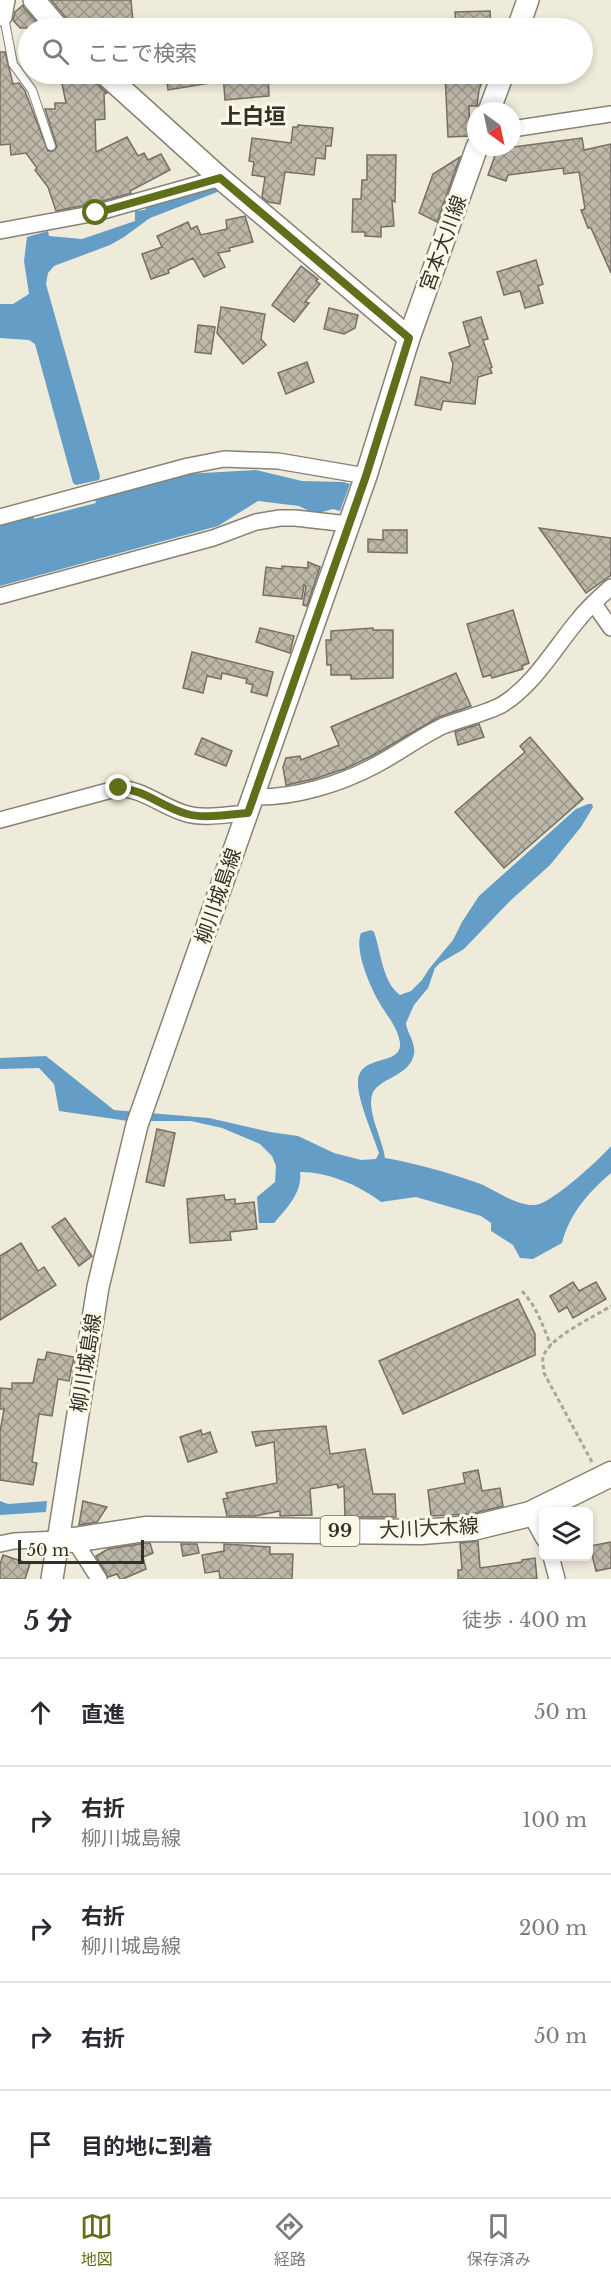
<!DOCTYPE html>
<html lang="ja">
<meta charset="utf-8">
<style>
body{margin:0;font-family:"Libre Baskerville","Noto Sans JP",serif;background:#f2f2f3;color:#2b2b33}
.controls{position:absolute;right:18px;bottom:18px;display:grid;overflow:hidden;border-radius:9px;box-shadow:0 3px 9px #0003}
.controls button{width:54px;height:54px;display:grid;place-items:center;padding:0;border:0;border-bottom:2px solid #e1e1e2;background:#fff;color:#2b2b33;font:30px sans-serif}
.compass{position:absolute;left:467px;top:102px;width:54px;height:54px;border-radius:50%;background:#fff;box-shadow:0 3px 9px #0003;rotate:147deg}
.scale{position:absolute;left:18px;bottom:15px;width:126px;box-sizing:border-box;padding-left:6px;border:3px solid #31302a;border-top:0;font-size:16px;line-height:21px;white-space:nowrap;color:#31302a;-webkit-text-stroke:4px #fcf8e8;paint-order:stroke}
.stop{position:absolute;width:18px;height:18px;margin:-14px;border:4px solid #616f1b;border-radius:50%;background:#fff}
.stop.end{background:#616f1b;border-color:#fff;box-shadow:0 2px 6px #0008}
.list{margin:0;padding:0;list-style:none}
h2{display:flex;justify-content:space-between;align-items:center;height:78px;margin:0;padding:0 24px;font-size:26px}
h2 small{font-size:20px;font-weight:400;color:#7c7c81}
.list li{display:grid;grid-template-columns:39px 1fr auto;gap:18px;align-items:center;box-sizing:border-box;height:108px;padding:0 24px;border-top:2px solid #e1e1e2}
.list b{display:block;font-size:22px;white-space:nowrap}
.list p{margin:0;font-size:20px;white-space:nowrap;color:#7c7c81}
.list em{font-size:20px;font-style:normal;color:#7c7c81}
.icon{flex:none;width:33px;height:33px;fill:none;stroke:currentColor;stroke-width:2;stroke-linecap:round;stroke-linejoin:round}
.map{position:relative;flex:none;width:611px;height:1579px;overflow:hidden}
.search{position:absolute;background:#fff;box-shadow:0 3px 9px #0003;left:18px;right:18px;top:18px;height:66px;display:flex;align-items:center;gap:15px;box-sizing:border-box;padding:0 21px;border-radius:33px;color:#7c7c81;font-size:22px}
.sheet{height:618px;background:#fff}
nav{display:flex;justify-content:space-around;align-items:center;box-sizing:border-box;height:84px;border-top:2px solid #e1e1e2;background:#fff;font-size:16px;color:#7c7c81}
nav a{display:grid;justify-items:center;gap:3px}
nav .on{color:#616f1b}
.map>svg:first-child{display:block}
.water{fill:#649ec7}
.building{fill:url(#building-cross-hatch);stroke:#747063;stroke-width:1.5}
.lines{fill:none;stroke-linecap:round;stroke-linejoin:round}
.service-casing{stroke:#878274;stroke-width:10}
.minor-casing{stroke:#878274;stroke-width:18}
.secondary-casing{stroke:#878274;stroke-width:24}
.primary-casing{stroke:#878274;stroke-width:27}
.path{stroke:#a9a69a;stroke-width:3;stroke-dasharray:4.5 3;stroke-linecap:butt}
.service{stroke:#fff;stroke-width:8}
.minor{stroke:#fff;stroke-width:15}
.secondary{stroke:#fff;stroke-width:21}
.primary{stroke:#fff;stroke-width:24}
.route{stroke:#616f1b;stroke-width:8}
.labels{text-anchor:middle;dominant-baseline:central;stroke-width:6;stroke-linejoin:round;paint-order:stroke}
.shield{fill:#fcf8e8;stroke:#6e6c63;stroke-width:1.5}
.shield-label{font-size:18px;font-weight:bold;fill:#31302a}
.street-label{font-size:20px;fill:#31302a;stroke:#fcf8e8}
.quarter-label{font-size:22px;font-weight:bold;fill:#31302a;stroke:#fcf8e8}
</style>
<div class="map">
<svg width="611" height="1579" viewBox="0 0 611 1579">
<defs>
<pattern id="building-cross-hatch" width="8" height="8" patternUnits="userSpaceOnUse" patternTransform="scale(1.5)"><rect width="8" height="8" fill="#bcb7a8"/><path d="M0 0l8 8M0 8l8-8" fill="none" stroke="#999589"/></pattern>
</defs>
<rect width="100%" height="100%" fill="#efebdb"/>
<g class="water">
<polygon points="218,187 220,191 150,218 124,237 110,245 54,266 48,273 46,284 100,476 99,480 76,485 73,483 35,344 29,340 0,338 0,304 13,304 29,294 24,261 27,237 48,231 49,236 82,239 135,221 135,211 145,210 148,205"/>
<polygon points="256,470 302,481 343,482 350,484 340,511 333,509 315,514 299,506 258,501 218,526 0,586 0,525 33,515 34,519 96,503 95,500 185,474"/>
<path d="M588 804H592L593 807 581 827 550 865 510 901 464 949 440 963 435 968 428 988 414 1005 406 1023C407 1033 416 1043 414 1054 410 1077 377 1078 372 1095 367 1112 383 1140 385 1158 415 1163 446 1172 475 1182 494 1188 514 1206 535 1205 551 1204 599 1160 611 1146V1173C588 1193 570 1213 562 1243L533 1259 520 1258 513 1245 491 1231V1223L481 1216 416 1197 381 1202C359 1185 328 1172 300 1172 303 1192 286 1209 274 1223H259L257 1197 275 1182 276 1166 272 1156 260 1144 222 1128 191 1121H128L59 1111 54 1084 39 1068 0 1069V1058L46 1056 114 1110 209 1118 270 1132 298 1136 334 1153 361 1160 376 1159 379 1153C373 1135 357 1099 358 1082 359 1053 402 1067 400 1043 398 1027 386 1015 379 1002 370 986 354 950 361 933L371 930 374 932C381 951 382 982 400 995L411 991 422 980 429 969 453 940 462 922 479 896 576 809Z"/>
<polygon points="0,1501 8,1504 47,1501 46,1512 0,1515"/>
</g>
<g class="building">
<polygon points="51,0 131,0 133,22 128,23 129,28 70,28 68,20"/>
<polygon points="23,5 24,8 42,28 20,28 13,20 15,12"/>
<polygon points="490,11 491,28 456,28 455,12"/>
<polygon points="0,52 5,52 13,84 19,83 25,91 48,151 53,151 57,147 45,109 55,109 55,103 66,103 60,74 90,74 96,83 107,93 104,94 105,119 95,120 96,152 127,137 138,156 144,153 148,160 161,154 170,170 130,191 131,193 96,203 56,211 48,187 35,170 37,168 26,153 11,155 10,144 0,145"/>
<polygon points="166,74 222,74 223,81 168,90"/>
<polygon points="223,74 268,74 269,96 225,100"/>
<polygon points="445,74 485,74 479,90 477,106 469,106 470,136 448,137"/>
<polygon points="298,125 333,128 331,146 326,146 325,159 316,158 314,175 285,172 280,204 268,202 262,197 265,177 252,175 254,162 249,161 252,138 291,143 293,127 298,127"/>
<polygon points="582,138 584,150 611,144 611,273 591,228 588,228 581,210 585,209 579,172 564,174 563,168 508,175 506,181 488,175 498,147 513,147"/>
<polygon points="367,155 396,155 395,202 392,200 394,226 381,227 381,237 365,236 365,232 352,232 353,199 361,199 362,180 367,180"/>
<polygon points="460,157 437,222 419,213 433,174"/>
<polygon points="245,216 253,242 229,248 230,251 218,253 225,267 204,277 193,258 168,270 169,273 151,279 142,254 162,247 157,236 188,222 191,229 197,226 201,235 227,229 226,220"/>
<polygon points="536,260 543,284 538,286 543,303 525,308 520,291 504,295 497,272"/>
<polygon points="301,266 318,279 316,281 320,284 305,302 309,303 294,322 272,305"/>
<polygon points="221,307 265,314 261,339 266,345 243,364 217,333"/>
<polygon points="329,308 358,315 355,328 344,334 324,329"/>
<polygon points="481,317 488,339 483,340 492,367 490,368 492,373 478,377 475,404 443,401 441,410 415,405 421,377 450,383 453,364 449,353 470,346 463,322"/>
<polygon points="198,325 215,327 211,354 195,352"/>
<polygon points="307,362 314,382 286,394 278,373"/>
<polygon points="539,528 611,538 611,575 586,593"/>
<polygon points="383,530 407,530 407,553 368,552 368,539 383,540"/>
<polygon points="308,562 320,567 307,606 303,605 306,586 304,585 302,599 263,595 266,567 282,569 282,566 308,568"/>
<polygon points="513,610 529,663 522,666 523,669 492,678 491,675 483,677 467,624"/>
<polygon points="260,628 294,636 290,653 256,642"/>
<polygon points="373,628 373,630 393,630 393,678 351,679 351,675 331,675 331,665 327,665 326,640 331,640 331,631"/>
<polygon points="192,652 273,672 267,696 251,692 253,685 246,683 247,679 222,673 221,679 207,676 203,693 183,688"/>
<polygon points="456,673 471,706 439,717 372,756 344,769 314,779 286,785 283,767 286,758 300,756 301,760 339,745 331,727"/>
<polygon points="479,724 484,737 458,745 455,732"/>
<polygon points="530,737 583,799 504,868 455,812 525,752 520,746"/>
<polygon points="202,738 232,751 226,766 195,754"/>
<polygon points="157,1129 175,1133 164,1186 146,1182"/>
<polygon points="224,1195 225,1200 235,1199 235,1204 254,1202 257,1229 230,1232 231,1240 190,1243 187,1199"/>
<polygon points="65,1218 92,1256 79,1266 52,1227"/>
<polygon points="21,1243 38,1271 44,1267 56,1285 0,1320 0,1256"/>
<polygon points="573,1282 579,1291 596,1282 606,1299 573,1318 567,1307 559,1312 550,1296"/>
<polygon points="518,1299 535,1334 535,1355 403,1414 379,1361"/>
<polygon points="47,1352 74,1357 69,1381 58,1379 52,1416 39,1414 32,1462 37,1463 33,1485 0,1480 0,1432 4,1409 0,1409 0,1388 12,1389 12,1383 33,1383 38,1359 45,1360"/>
<polygon points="326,1426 330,1454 365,1449 373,1494 395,1494 396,1517 345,1517 344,1486 338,1488 337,1484 310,1489 312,1515 280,1516 280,1511 255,1516 227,1516 223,1499 228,1498 226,1493 277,1483 274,1442 256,1446 252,1432"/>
<polygon points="201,1430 202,1435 210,1432 217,1452 188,1462 180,1437"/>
<polygon points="478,1470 482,1491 500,1488 503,1506 471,1514 431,1516 428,1490 465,1483 463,1473"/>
<polygon points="83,1501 107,1507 97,1522 79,1525"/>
<polygon points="478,1541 480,1568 522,1562 522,1560 535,1558 537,1579 458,1579 458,1570 462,1570 460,1543"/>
<polygon points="611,1542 611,1568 596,1571 590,1546"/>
<polygon points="146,1543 150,1543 153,1553 143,1557 146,1569 123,1579 120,1579 117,1574 108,1577 96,1556 108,1549"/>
<polygon points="181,1544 197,1544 199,1553 183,1556"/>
<polygon points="224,1544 270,1547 270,1554 293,1554 292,1579 220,1579 219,1571 205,1573 202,1555 224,1551"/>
<polygon points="3,1555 30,1564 25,1579 0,1579 0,1564"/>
</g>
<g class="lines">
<defs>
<polyline id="service" points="4,17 13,64 32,90 51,146"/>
<g id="minor">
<polyline points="0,18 4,17 7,0"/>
<polyline points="512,129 611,114"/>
<polyline points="0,231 96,213 220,178"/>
<polyline points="0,517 188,466 224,459 278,461 366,476"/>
<polyline points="0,596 213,538 256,522 280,518 295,518 348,524"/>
<polyline points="594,604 611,628"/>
<path d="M254 797C295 798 340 784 376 765 399 753 420 737 443 726 460 719 491 712 503 704 535 684 555 647 579 619 588 607 600 597 611 587"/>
<path d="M0 820 119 788C145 790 162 807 187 814 205 819 229 814 248 813"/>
<polyline points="530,1514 544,1539"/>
<polyline points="74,1540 99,1579"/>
<polyline points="0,1544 14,1541 58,1539"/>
<polyline points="551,1556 557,1579"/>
</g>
<g id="secondary">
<polyline points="34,0 58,28"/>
<polyline points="518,28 528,0"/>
<polyline points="105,74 220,178 409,338"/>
<polyline points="489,111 503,74"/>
<polyline points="52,1579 98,1287 137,1125 366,476 409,338 477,147"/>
</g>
<polyline id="primary" points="58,1539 74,1540 145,1529 421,1532 473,1528 530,1514 611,1474"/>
</defs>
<use href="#service" class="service-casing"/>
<use href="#minor" class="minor-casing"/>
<use href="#secondary" class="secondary-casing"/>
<use href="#primary" class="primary-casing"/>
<g class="path">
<path d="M522 1291C537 1307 543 1326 551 1346"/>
<path d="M592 1462 544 1373C544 1368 542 1363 543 1358 547 1338 594 1317 611 1306"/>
</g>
<use href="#service" class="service"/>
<use href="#minor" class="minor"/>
<use href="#secondary" class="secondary"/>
<use href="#primary" class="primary"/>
</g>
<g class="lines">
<path class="route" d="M96 213 220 178 409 338 366 476 248 813C229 814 205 819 187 814 161 807 146 790 119 788"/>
</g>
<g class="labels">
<rect class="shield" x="320.5" y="1516" width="39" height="30" rx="4.5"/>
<g class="shield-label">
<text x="340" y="1531">99</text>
</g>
<g class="street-label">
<text transform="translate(443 243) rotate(-70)">宮本大川線</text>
<text transform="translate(218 896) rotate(-71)">柳川城島線</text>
<text transform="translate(86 1363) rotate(-81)">柳川城島線</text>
<text transform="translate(429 1528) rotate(-3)">大川大木線</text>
</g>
<g class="quarter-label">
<text x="253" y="116">上白垣</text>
</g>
</g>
</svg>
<div class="controls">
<button><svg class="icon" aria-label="layers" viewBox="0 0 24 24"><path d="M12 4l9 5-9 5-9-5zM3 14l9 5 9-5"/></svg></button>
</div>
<svg class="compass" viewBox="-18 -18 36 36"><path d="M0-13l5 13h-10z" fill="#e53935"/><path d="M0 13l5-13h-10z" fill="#7c7c81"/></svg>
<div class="scale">50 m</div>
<div class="stop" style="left:96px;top:213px"></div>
<div class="stop end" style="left:119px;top:788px"></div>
<div class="search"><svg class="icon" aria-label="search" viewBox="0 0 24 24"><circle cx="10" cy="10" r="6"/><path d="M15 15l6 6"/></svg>ここで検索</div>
</div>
<section class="sheet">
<h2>5 分<small>徒歩 · 400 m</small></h2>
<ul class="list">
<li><svg class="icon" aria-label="ahead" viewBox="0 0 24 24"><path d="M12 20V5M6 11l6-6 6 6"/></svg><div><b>直進</b></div><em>50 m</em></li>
<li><svg class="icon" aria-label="right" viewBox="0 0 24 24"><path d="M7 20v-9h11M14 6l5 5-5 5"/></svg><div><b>右折</b><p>柳川城島線</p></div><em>100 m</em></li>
<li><svg class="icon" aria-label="right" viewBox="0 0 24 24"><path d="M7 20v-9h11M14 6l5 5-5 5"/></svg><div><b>右折</b><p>柳川城島線</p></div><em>200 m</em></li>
<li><svg class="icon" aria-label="right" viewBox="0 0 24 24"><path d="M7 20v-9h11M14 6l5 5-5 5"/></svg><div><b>右折</b></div><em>50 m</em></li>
<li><svg class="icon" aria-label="arrive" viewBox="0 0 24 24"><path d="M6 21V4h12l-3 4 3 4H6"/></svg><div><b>目的地に到着</b></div></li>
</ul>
</section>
<nav>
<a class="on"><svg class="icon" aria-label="map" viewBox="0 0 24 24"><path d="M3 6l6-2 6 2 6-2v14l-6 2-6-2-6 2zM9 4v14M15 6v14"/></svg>地図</a>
<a><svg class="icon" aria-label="directions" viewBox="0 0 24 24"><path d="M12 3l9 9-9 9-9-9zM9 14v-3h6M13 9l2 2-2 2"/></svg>経路</a>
<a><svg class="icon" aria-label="saved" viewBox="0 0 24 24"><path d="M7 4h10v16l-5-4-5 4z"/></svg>保存済み</a>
</nav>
